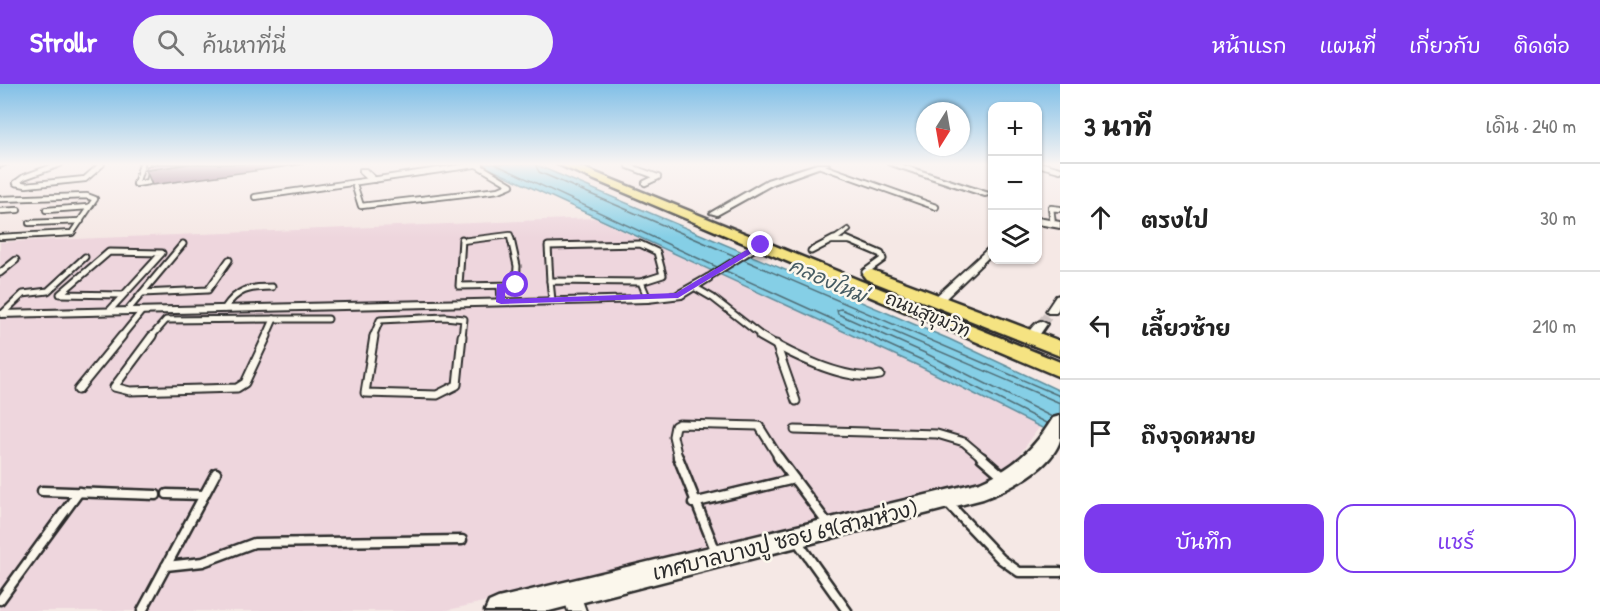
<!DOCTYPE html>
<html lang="th">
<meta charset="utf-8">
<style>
body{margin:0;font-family:"Patrick Hand","Playpen Sans Thai",sans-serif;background:#f2f2f2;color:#222}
.controls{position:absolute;right:18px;top:18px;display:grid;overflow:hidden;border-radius:12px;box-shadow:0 2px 4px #0004}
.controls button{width:54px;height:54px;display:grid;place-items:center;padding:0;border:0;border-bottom:2px solid #e0e0e0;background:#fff;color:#222;font:30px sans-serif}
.compass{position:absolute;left:916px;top:18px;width:54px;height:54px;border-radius:50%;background:#fff;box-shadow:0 2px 4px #0004;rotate:191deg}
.stop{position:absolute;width:18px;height:18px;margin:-14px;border:4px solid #7c3aed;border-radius:50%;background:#fff}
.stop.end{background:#7c3aed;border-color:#fff;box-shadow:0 2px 6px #0008}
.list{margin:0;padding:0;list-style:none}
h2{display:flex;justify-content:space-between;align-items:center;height:78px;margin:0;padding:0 24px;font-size:26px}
h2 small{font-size:20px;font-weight:400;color:#767676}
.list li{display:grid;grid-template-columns:39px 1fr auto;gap:18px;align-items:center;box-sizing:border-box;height:108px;padding:0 24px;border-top:2px solid #e0e0e0}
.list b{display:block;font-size:22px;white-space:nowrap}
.list em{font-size:20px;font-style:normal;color:#767676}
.actions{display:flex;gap:12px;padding:18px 24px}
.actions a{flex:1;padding:14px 0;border:2px solid #7c3aed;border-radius:18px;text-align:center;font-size:21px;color:#7c3aed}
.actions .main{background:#7c3aed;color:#fff}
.icon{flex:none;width:33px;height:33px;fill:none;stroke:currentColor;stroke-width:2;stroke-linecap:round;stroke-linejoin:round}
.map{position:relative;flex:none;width:1060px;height:527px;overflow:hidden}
header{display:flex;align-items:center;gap:36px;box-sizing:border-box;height:84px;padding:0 30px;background:#7c3aed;color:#fff}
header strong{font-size:28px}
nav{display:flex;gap:33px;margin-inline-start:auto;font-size:21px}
.search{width:420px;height:54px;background:#f2f2f2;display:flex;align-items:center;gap:15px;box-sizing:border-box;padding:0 21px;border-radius:33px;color:#767676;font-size:22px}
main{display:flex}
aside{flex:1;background:#fff}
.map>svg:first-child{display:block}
.built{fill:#eed6dd}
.water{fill:#85cfe6;stroke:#618d9b;stroke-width:1.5}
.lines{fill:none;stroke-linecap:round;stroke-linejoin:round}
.shore{stroke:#4f6d76;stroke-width:1.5}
.street-tunnel{stroke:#cdc2c0;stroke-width:10;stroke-dasharray:10 5;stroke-linecap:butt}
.lane-far3-casing{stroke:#2b2b2b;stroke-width:8}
.lane-far2-casing{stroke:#2b2b2b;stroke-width:9}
.lane-far1-casing{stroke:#2b2b2b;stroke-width:11}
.lane-casing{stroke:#2b2b2b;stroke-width:13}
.street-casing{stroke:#2b2b2b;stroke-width:4}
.secondary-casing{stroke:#2b2b2b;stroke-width:5}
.highway-casing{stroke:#2b2b2b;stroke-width:5}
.lane-far3{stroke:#fbf7ec;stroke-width:4.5}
.lane-far2{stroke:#fbf7ec;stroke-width:5}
.lane-far1{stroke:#fbf7ec;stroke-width:7}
.lane{stroke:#fbf7ec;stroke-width:8}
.street{fill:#fbf7ec;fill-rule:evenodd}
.secondary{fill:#fbf7ec;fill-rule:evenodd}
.highway{fill:#f5e382;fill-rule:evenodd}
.shaded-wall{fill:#9c798e;stroke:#2b2b2b;stroke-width:1.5}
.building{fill:#dfadcb;stroke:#2b2b2b;stroke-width:1.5}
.route{fill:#7c3aed}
.labels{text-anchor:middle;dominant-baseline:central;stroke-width:5;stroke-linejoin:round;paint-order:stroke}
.street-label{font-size:18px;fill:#2b2b2b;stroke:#fbf7ec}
.water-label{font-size:20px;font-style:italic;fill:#465c63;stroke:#fbf7ec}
.near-street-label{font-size:21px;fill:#2b2b2b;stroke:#fbf7ec}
</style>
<header>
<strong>Strollr</strong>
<div class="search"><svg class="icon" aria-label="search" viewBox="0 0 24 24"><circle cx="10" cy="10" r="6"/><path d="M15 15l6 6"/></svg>ค้นหาที่นี่</div>
<nav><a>หน้าแรก</a><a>แผนที่</a><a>เกี่ยวกับ</a><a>ติดต่อ</a></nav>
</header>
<main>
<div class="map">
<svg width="1060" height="527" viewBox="0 0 1060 527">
<rect width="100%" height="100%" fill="#f5e8e5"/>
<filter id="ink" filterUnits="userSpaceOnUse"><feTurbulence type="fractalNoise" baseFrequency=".0167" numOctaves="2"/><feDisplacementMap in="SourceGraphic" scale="12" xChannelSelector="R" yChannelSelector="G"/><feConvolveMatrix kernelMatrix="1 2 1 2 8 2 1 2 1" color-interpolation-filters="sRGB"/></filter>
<g filter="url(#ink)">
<polygon class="built" points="595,134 1043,338 1010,384 974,400 650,480 444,527 0,527 0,158"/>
<polygon class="water" points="480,80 534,80 949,255 1060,307 1060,353 921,283"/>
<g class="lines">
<g class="shore">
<polyline points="495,80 717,183"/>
<polyline points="535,80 539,88 735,172"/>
<polyline points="744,176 1060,312"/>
<polyline points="726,187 924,277 1048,340"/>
<polyline points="1052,333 927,270 838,230 837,226 841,225 1060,319"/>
</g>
<polyline class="street-tunnel" points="1041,240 1052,227"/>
<defs>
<g id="lane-far3">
<polyline points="142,80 136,100 149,98 153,80"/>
<polyline points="1038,80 1060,86"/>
<polyline points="628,82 658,93 645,99"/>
<polyline points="821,82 936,123"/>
<polyline points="16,99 26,101 85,95 102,80"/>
<polyline points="16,99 24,93 60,80"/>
<polyline points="355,103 361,122 499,106 511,101 477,81"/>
<polyline points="255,113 481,80"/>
<polyline points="0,115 87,112 95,115 72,149 0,153"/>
<polyline points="46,126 88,123"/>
<polyline points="0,127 18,126"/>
<polyline points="29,139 81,137"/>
<polyline points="1053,140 1051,124 1060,125"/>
<polyline points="835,155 848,146"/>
<polyline points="462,157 510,151 511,157"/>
<polyline points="831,157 850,157"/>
</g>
<g id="lane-far2">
<polyline points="462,155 459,202 516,201 517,182 511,155"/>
<polyline points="846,155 881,170 883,175 865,188"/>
<polyline points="811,167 834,155"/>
<polyline points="0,189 16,176"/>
<polyline points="707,194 760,161"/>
<polyline points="550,197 548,162 640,160 657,168 663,191 641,198"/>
<polyline points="500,202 501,217"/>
<polyline points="694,203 713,214 763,253"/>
<polyline points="142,209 208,206 229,176"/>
<polyline points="552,216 550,197 641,198 648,215"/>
<path d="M224 225C237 205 249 203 272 203"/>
<polyline points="109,227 162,169 109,168 60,210 123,211"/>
<polyline points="127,227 183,160"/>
<polyline points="2,230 23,210 48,207 85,173"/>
<polyline points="274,235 328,235"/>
<polyline points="121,253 142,227"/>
<polyline points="151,253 166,236 274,235"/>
<polyline points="266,253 274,235"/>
<polyline points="373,253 380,236 445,233 464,235 462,253"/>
</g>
<g id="lane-far1">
<polyline points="152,252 114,303 130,307 237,304 245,299 267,252"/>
<polyline points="374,252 365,309 437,311 457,301 462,252"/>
<path d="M760 252C789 269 846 299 880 291"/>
<polyline points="776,260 796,317"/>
<polyline points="78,306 122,252"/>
<polyline points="795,346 937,350 964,358 983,374"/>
<polyline points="678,374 673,352 675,342 679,340 759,342 779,374"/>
</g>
<g id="lane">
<polyline points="678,373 716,468"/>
<polyline points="778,373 828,440"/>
<polyline points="981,373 1005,394"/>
<polyline points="42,407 156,411"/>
<polyline points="167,410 204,411"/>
<polyline points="946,417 1001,475 1019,488 1060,488"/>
<polyline points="693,419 794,395"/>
<polyline points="797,457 847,527"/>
<polyline points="166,482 203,478 254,459 462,456"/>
<polyline points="0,516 79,408"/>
<polyline points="142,527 216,389"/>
</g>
<g id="street">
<polygon points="0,80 8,80 0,83"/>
<polygon points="817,80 829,80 773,100 717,131 710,129 767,96"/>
<polygon points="888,80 900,80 992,110 985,112"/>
<polygon points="360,85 366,85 376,94 376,98 370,98 360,89"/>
<polygon points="1038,134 1060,138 1060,144 1038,140"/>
<polygon points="993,160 993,169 941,219 933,219 932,217 933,215"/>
<polygon points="707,191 711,192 711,196 682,214 648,218 0,233 0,227 648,212 675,209"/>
<path d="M1060 211C1060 218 1060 223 1056 229H1048L1046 227 1056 212Z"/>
<path d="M1041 237 1047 240 1035 257H1027L1025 254C1029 248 1034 238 1041 237Z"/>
<polygon points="571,499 577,502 586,527 568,527 562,508 565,502"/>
</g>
<path id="secondary" d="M1060 332C1060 339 1060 349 1060 356 1052 384 1008 406 983 415L549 527H485L489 518 498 514 980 398C1014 384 1034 365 1053 334Z"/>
<g id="highway">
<polygon points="557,80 574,80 1060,278 1060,293"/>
<polygon points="872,186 1060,257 1060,272 866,195 863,191 866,187"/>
</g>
</defs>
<use href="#lane-far3" class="lane-far3-casing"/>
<use href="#lane-far2" class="lane-far2-casing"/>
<use href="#lane-far1" class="lane-far1-casing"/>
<use href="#lane" class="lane-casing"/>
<use href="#street" class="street-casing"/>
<use href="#secondary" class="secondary-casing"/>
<use href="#highway" class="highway-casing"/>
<use href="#lane-far3" class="lane-far3"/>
<use href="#lane-far2" class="lane-far2"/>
<use href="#lane-far1" class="lane-far1"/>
<use href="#lane" class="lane"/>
<use href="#street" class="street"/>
<use href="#secondary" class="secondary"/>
<use href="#highway" class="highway"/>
</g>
<polygon class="shaded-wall" points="153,80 304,80 152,101 146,86 155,85"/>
<polygon class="building" points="159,80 189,80 146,86 147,82"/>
</g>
<linearGradient id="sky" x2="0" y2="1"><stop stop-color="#80bfe7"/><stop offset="0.52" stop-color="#faf5f3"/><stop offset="1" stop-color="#faf5f3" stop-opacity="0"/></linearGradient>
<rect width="1060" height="154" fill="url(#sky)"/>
<polygon class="route" points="758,159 765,161 678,214 501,220 496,218 497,200 516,199 519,203 505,204 505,215 676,209"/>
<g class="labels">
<g class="street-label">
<text transform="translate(928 230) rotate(23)">ถนนสุขุมวิท</text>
</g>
<g class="water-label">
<text transform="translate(828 196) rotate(24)">คลองใหม่</text>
</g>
<g class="near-street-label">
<text transform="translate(785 456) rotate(-14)">เทศบาลบางปู ซอย 69(สามห่วง)</text>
</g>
</g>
</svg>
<div class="controls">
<button>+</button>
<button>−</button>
<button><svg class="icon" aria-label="layers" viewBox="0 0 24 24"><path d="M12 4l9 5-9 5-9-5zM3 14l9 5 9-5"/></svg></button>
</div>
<svg class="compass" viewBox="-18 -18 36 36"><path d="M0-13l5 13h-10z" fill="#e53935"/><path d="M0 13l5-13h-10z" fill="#767676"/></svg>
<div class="stop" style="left:516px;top:201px"></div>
<div class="stop end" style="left:761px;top:161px"></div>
</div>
<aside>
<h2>3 นาที<small>เดิน · 240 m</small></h2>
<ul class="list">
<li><svg class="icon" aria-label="ahead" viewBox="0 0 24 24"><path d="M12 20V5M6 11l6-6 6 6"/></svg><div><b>ตรงไป</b></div><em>30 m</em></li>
<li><svg class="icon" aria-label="left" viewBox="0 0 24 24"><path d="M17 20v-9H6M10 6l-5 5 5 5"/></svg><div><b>เลี้ยวซ้าย</b></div><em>210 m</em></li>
<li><svg class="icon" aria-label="arrive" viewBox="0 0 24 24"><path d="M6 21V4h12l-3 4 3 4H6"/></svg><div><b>ถึงจุดหมาย</b></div></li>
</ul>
<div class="actions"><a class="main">บันทึก</a><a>แชร์</a></div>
</aside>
</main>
